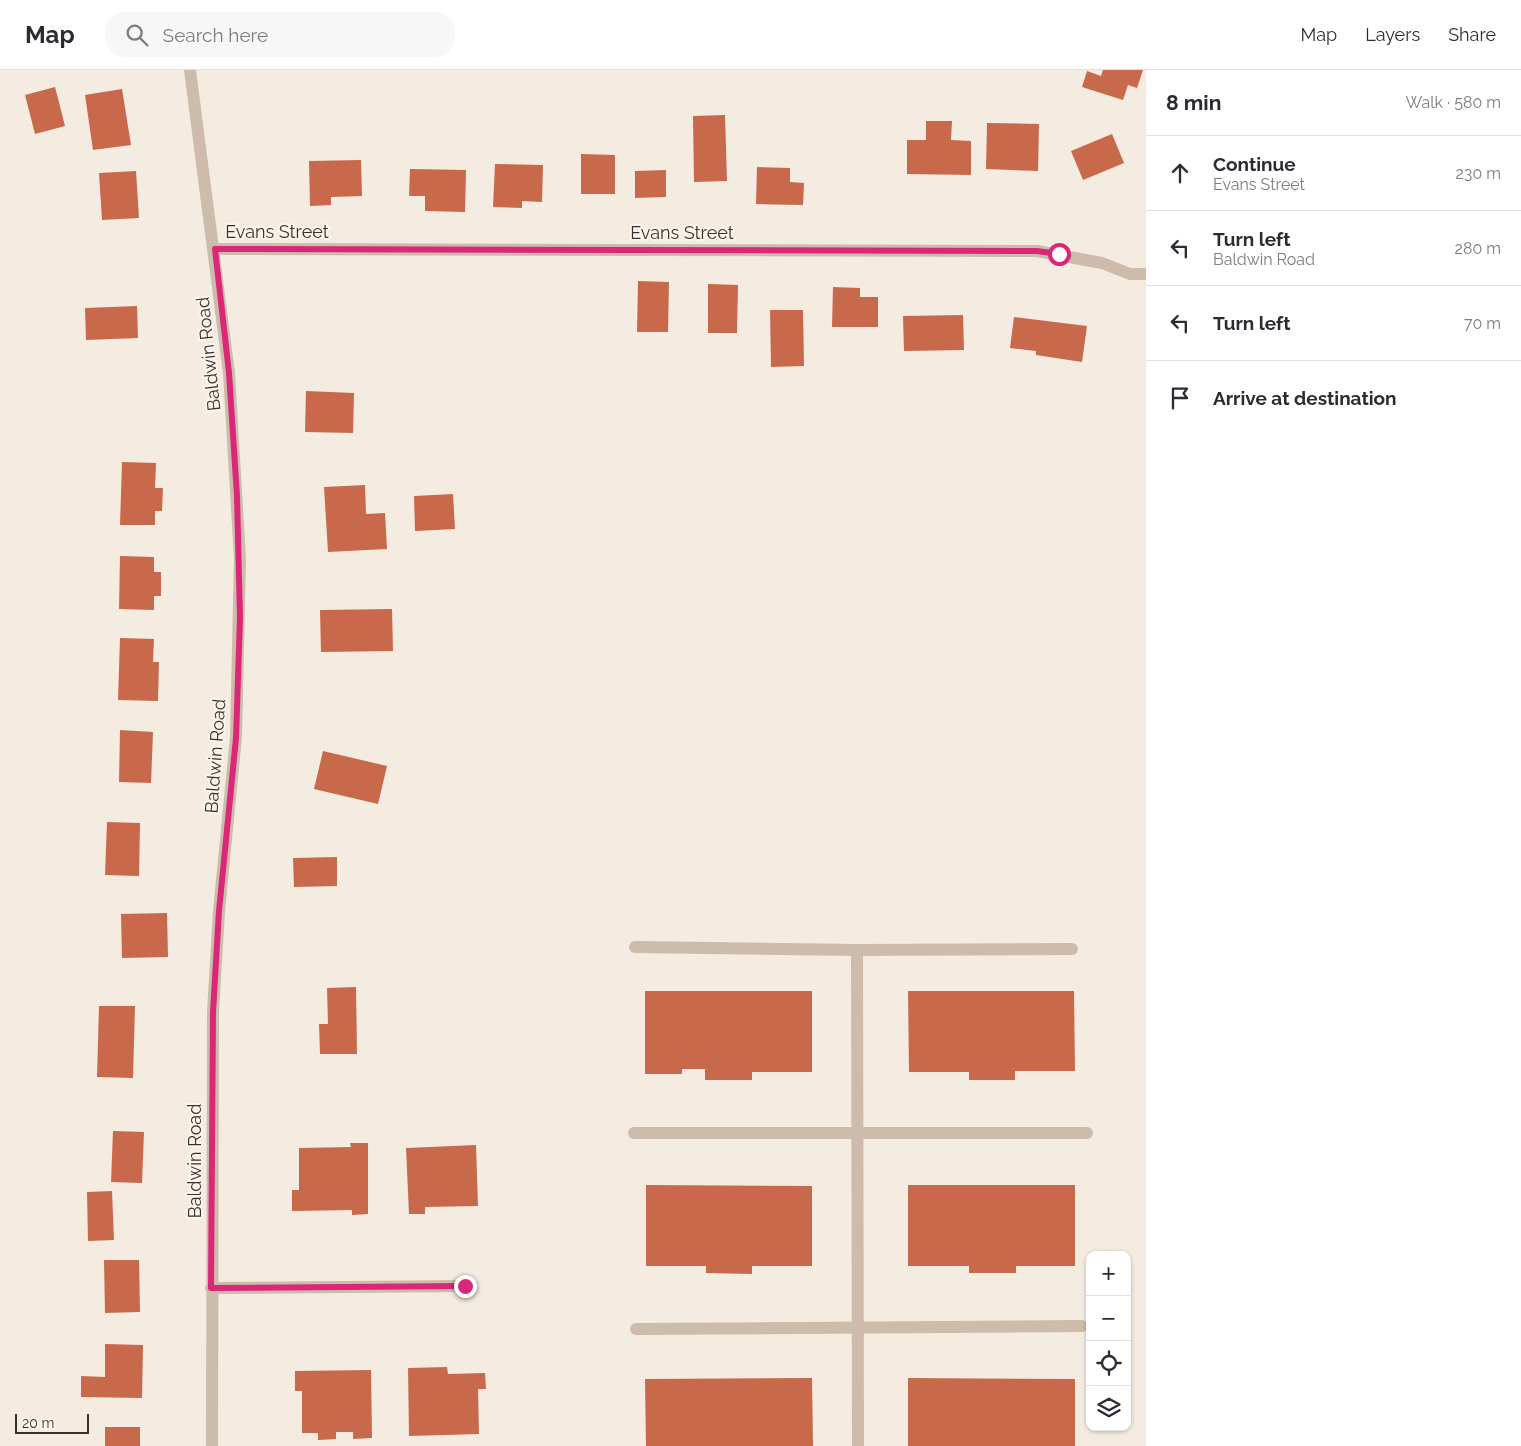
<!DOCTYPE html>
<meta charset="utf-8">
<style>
body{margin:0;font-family:Raleway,sans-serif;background:#f7f7f7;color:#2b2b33}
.controls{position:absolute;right:15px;bottom:15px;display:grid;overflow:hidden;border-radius:10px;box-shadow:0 1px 4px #0004}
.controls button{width:45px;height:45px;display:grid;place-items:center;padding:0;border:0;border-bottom:1px solid #e1e1e2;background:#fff;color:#2b2b33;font:25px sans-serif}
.scale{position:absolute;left:15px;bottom:12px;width:74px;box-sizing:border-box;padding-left:5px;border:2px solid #3b302b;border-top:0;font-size:14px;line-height:18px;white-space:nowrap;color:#3b302b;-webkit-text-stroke:4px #fbf5ee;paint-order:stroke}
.stop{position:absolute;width:15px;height:15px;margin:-11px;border:4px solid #db2777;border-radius:50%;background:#fff}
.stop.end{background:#db2777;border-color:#fff;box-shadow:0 1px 5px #0008}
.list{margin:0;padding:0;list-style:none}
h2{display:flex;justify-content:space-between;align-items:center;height:65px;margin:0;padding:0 20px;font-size:21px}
h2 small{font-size:16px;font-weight:400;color:#7c7c81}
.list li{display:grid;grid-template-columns:32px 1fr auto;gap:15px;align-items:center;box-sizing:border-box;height:75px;padding:0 20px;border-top:1px solid #e1e1e2}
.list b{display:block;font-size:19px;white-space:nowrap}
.list p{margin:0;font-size:16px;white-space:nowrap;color:#7c7c81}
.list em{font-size:16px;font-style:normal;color:#7c7c81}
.icon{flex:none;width:28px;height:28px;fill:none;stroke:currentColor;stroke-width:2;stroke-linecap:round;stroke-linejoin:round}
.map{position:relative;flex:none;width:1146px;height:1376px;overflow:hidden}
header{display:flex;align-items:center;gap:30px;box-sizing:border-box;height:70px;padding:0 25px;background:#fff;border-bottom:1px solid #e1e1e2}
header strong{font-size:24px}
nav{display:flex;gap:28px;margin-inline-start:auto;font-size:18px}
.search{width:350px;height:45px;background:#f7f7f7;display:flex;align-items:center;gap:12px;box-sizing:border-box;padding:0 18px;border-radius:20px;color:#7c7c81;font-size:19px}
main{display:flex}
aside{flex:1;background:#fff}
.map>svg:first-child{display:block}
.building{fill:#c8694b}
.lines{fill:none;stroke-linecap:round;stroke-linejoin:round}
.minor{stroke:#cdbbac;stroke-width:12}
.route{stroke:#db2777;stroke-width:6}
.labels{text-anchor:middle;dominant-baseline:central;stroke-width:4;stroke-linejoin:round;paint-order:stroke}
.street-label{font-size:18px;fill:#3b302b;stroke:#fbf5ee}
</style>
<header>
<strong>Map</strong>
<div class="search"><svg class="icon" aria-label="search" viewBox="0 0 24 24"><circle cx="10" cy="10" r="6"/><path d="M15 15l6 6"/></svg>Search here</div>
<nav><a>Map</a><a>Layers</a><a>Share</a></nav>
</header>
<main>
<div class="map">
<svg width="1146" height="1376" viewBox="0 0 1146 1376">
<rect width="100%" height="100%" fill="#f4ebe1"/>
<g class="building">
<polygon points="1103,0 1143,0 1137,18 1128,15 1123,30 1082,17 1087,1 1101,6"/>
<polygon points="55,17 65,56 35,64 25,25"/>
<polygon points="122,19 131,75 93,80 85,25"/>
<polygon points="725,45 727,111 694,112 693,46"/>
<polygon points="926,51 952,51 951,70 971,71 971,105 907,104 907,70 926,70"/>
<polygon points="987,53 1039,54 1038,101 986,99"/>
<polygon points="1112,64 1124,93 1083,110 1071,81"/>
<polygon points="581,84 615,85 615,124 581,124"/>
<polygon points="361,90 362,126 331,127 331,135 310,136 309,91"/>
<polygon points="495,94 543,95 542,132 522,131 522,138 493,137"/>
<polygon points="757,97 790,98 790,112 804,113 803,135 756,134"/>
<polygon points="410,99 466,100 465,142 425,141 425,126 409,126"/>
<polygon points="666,100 666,127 635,128 635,101"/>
<polygon points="136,101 139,148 102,150 99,103"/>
<polygon points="638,211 669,212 668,262 637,262"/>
<polygon points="708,214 738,215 737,263 708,263"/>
<polygon points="833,217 860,218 860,227 878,227 878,257 832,257"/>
<polygon points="137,236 138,268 86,270 85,238"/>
<polygon points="770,240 803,240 804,296 771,297"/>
<polygon points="963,245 964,280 904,281 903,246"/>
<polygon points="1014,247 1087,256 1082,292 1036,285 1036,281 1010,278"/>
<polygon points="306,321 354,323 353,363 305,362"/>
<polygon points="122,392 156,393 155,418 163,418 162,441 155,441 155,455 120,455"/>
<polygon points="365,415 366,444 385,443 387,479 328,482 324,417"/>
<polygon points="453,424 455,459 415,461 414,426"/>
<polygon points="120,486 154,487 154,502 161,502 161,526 154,526 154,540 119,539"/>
<polygon points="392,539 393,581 321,582 320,540"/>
<polygon points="120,568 154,569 153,592 159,592 158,631 118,630"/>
<polygon points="120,660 153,662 151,713 119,712"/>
<polygon points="323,681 387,696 378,734 314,719"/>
<polygon points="107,752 140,753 139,806 105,805"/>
<polygon points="337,787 337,816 294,817 293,788"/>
<polygon points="167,843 168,887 122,888 121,844"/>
<polygon points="356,917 357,984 320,984 319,954 328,954 327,918"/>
<polygon points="645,921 812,921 812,1002 752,1002 752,1010 705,1010 705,999 682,999 682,1004 645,1004"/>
<polygon points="908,921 1074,921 1075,1001 1015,1001 1015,1010 969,1010 969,1002 909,1002"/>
<polygon points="99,936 135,936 133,1008 97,1007"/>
<polygon points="113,1061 144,1062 142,1113 111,1112"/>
<polygon points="350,1073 368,1073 368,1144 352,1145 352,1140 292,1141 292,1120 299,1120 299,1078 351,1077"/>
<polygon points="476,1075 478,1136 425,1137 425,1144 409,1144 406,1078"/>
<polygon points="646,1115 812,1116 812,1196 752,1196 752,1204 706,1203 706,1196 646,1196"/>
<polygon points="908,1115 1075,1115 1075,1196 1016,1196 1016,1203 969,1203 969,1196 908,1196"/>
<polygon points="112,1121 114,1170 88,1171 87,1122"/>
<polygon points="104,1190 139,1190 140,1242 105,1243"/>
<polygon points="105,1274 143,1275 142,1328 81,1327 81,1306 105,1307"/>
<polygon points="447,1297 448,1304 485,1303 486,1319 478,1319 479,1364 409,1366 408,1298"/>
<polygon points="371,1300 372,1368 353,1369 353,1362 336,1362 336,1369 318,1370 318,1363 302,1363 302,1321 295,1321 295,1301"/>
<polygon points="812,1308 813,1376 646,1376 645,1309"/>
<polygon points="908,1308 1075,1309 1075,1376 908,1376"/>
<rect x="105" y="1357" width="35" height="19"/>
</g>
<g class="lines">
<g class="minor">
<polyline points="190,0 229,303 240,489 236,667 219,841 213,942 212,1376"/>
<polyline points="215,179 1037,181 1102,193 1130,204 1146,204"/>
<polyline points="635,877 857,880 1072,879"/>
<polyline points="857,880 858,1376"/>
<polyline points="634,1063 1087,1063"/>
<polyline points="211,1218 465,1216"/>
<polyline points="636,1259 1082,1256"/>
</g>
</g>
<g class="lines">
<polyline class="route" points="465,1216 211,1218 213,942 219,841 236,668 240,548 237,426 229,303 215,179 1037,181 1059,184"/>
</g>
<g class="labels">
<g class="street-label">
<text x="277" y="161">Evans Street</text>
<text x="682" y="162">Evans Street</text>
<text transform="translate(208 284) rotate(-96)">Baldwin Road</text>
<text transform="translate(215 686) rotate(-86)">Baldwin Road</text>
<text transform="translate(194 1091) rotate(-90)">Baldwin Road</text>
</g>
</g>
</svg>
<div class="controls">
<button>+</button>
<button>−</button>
<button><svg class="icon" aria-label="locate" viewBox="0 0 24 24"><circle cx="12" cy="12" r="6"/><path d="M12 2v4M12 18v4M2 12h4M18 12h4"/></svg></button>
<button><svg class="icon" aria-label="layers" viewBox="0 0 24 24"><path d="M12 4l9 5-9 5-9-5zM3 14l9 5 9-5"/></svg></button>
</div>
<div class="scale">20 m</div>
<div class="stop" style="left:1059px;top:184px"></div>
<div class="stop end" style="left:465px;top:1216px"></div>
</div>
<aside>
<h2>8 min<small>Walk · 580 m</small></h2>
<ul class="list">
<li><svg class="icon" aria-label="ahead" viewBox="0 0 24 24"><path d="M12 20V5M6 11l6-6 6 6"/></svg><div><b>Continue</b><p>Evans Street</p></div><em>230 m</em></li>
<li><svg class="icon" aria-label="left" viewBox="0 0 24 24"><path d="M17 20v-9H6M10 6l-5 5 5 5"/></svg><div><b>Turn left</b><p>Baldwin Road</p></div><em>280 m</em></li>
<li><svg class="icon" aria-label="left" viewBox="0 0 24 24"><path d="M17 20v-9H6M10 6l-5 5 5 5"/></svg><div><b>Turn left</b></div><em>70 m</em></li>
<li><svg class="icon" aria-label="arrive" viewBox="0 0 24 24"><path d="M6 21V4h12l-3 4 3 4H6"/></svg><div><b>Arrive at destination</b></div></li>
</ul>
</aside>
</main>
